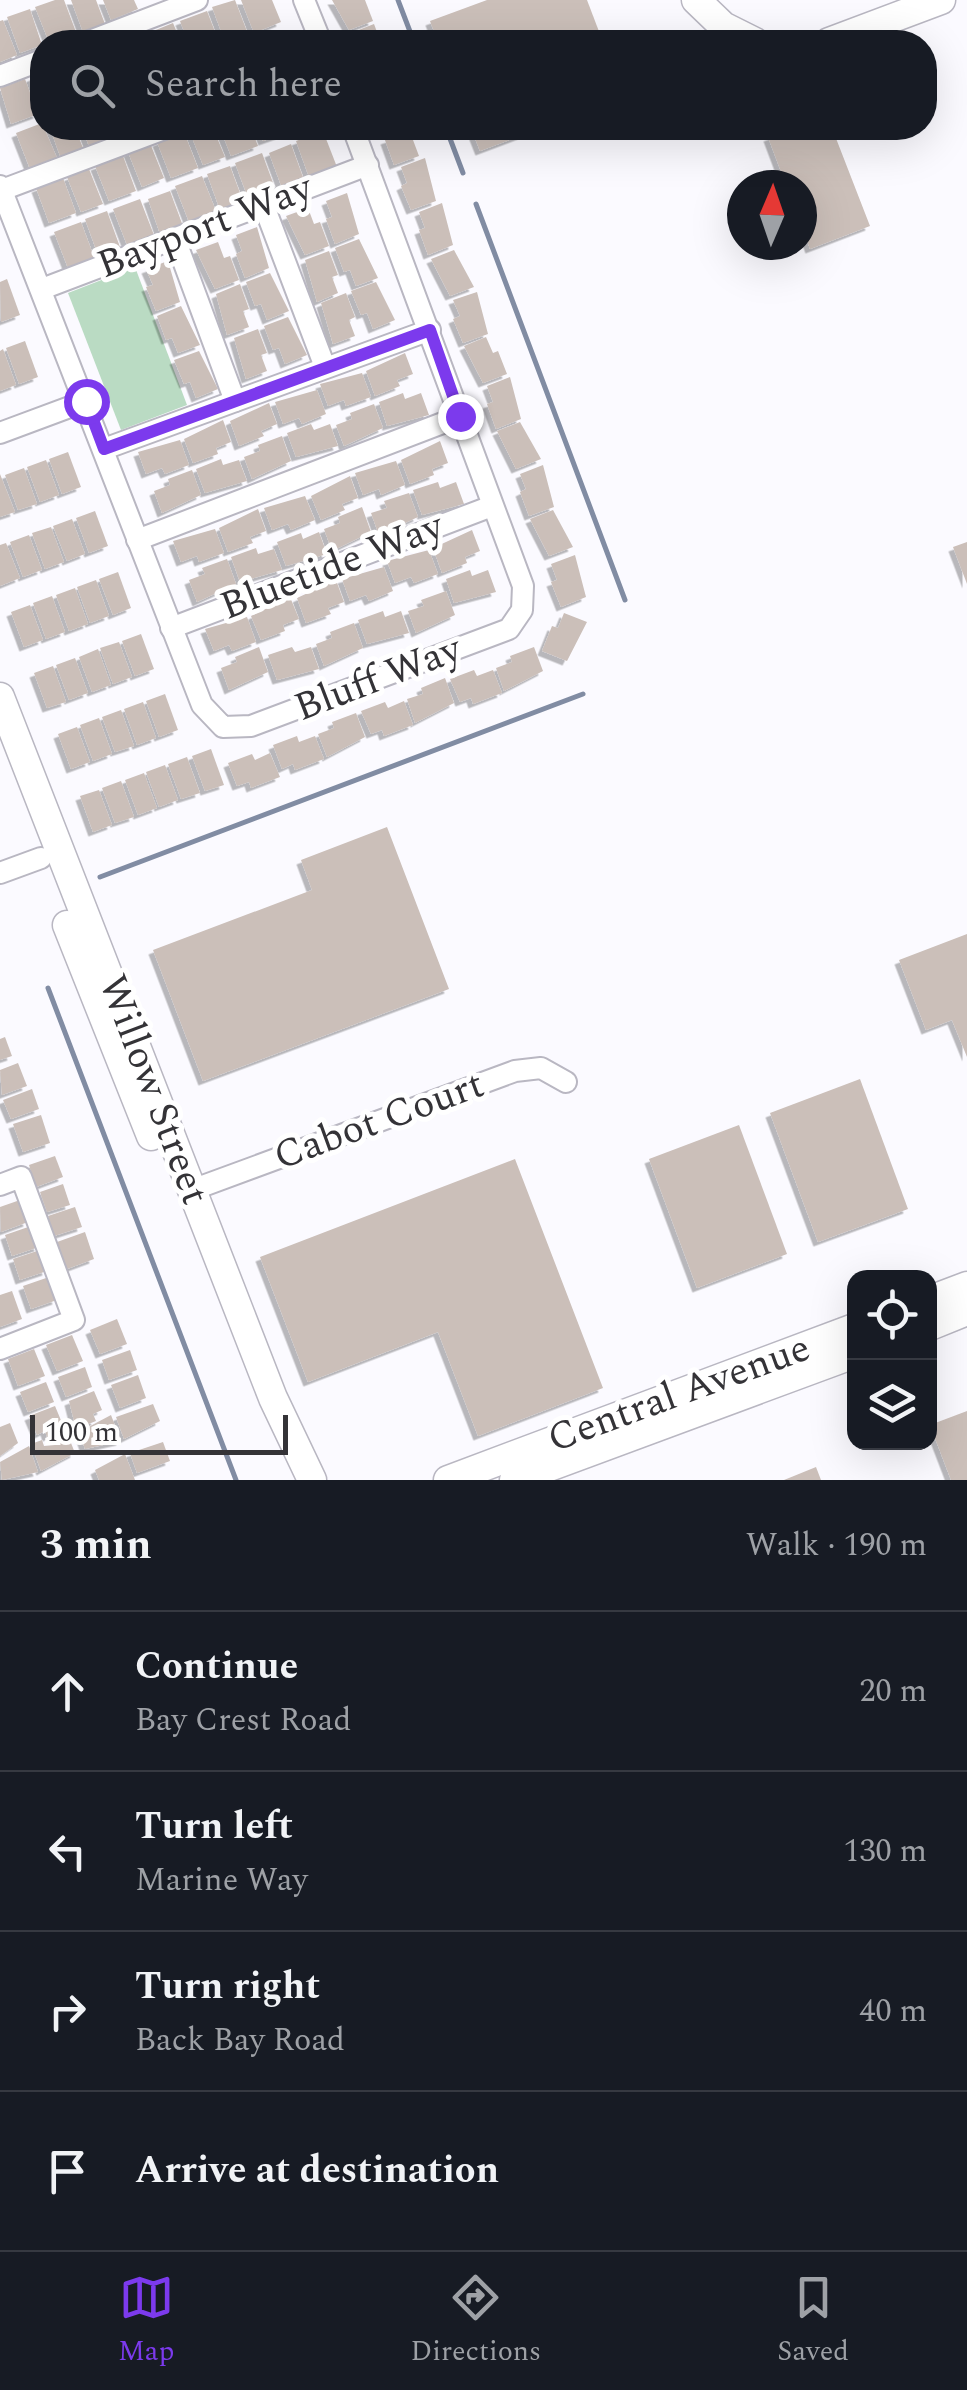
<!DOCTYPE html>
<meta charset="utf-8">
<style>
body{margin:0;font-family:Spectral,serif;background:#20242c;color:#f1f3f6}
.controls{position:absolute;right:30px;bottom:30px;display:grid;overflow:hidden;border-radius:20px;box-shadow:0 10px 40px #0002}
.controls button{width:90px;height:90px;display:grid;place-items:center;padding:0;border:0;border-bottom:2px solid #363941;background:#171b24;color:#f1f3f6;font:50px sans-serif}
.compass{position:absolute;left:727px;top:170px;width:90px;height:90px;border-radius:50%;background:#171b24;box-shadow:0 10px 40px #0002;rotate:2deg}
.scale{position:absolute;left:30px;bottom:25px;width:258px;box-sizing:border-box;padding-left:10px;border:5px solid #343337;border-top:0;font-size:28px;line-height:35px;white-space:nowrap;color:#343337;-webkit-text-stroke:8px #fff;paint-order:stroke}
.stop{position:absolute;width:30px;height:30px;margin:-22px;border:8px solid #7c3aed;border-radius:50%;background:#fff}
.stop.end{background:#7c3aed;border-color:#fff;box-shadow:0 2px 10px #0008}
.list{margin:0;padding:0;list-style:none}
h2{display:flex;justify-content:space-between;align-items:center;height:130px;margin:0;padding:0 40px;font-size:42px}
h2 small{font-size:32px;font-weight:400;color:#9ea1a6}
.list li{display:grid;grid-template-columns:65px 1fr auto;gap:30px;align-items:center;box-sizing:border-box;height:160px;padding:0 40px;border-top:2px solid #363941}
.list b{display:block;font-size:38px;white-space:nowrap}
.list p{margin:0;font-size:32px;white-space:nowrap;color:#9ea1a6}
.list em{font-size:32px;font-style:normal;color:#9ea1a6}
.icon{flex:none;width:55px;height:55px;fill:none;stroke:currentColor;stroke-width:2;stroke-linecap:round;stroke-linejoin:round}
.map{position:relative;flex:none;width:967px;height:1480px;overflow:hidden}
.search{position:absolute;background:#171b24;box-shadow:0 10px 40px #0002;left:30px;right:30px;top:30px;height:110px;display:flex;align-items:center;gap:25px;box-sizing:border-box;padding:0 35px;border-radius:40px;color:#9ea1a6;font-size:38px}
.sheet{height:770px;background:#171b24}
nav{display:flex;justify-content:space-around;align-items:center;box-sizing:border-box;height:140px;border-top:2px solid #363941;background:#171b24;font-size:28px;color:#9ea1a6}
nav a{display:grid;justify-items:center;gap:5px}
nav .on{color:#7c3aed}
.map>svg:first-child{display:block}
.green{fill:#badbc3}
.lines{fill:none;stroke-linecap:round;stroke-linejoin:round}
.stream{stroke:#818ca3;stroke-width:5}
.building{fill:#cbbfb9;filter:url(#shadow)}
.street-casing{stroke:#b9b7c2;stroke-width:24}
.secondary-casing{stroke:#b9b7c2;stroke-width:31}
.street{stroke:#fff;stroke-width:20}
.secondary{stroke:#fff;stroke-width:28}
.route{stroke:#7c3aed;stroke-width:12}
.labels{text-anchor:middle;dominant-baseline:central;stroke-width:10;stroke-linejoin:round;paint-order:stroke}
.street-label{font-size:40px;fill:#343337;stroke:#fff}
</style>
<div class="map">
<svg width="967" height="1480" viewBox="0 0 967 1480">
<defs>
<filter id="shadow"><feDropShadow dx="-4.5" dy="4.5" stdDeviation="0" flood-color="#0004"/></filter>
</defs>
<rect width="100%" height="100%" fill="#fbfaff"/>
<polygon class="green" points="135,267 187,405 121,430 68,293"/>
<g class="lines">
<g class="stream">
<polyline points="398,0 414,42"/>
<polyline points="446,128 463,173"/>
<polyline points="476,204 625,600"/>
<polyline points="100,877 583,694"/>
<polyline points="48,988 236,1480"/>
</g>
</g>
<g class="building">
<polygon points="55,0 64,0 76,32 49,42 35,7"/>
<polygon points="71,0 96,0 105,24 83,32"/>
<polygon points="103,0 134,0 138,9 111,20"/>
<polygon points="235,0 248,34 225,42 212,7"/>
<polygon points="241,0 272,0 281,22 254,33"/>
<polygon points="332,0 365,0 373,21 349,30"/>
<polygon points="487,0 587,0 603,42 438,42 430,21"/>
<polygon points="30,9 42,45 20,53 7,17"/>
<polygon points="207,11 219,42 188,42 180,21"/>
<polygon points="3,20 17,55 0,62 0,21"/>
<polygon points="173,23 181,42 156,42 151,32"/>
<polygon points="374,24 380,40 355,42 351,33"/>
<polygon points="286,32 289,42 259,42"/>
<polygon points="42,73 42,110 30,78"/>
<polygon points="25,79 38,114 11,124 0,88"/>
<polygon points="42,123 57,158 30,169 16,133"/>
<polygon points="50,128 75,128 83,148 60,156"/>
<polygon points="82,128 113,128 116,136 89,146"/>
<polygon points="196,128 213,128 225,157 203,165 189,130"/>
<polygon points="220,128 251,128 258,146 231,156"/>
<polygon points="258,128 284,128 286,133 263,141"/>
<polygon points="387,128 419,128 410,132 419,156 394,165 385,140 391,138"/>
<polygon points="471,128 541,128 480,151"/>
<polygon points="794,128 832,128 870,226 810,249 802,226 802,185 786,185 768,137"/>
<polygon points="323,131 337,167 309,177 296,141"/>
<polygon points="184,132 198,168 171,178 157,142"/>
<polygon points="150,143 164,178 142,187 128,152"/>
<polygon points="291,144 304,180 282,188 269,153"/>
<polygon points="262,153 275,188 248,198 235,163"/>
<polygon points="123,156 136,191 109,201 95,166"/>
<polygon points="425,158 436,201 411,210 401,186 407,183 401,167"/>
<polygon points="230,166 243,201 220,210 207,174"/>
<polygon points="89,169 103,204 81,212 67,177"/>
<polygon points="202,176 216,211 189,222 175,186"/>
<polygon points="63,178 76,213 49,223 36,188"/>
<polygon points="170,191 183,226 160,234 148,199"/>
<polygon points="347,193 359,234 335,244 326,219 332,217 326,201"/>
<polygon points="140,199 154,235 127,245 113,209"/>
<polygon points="442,203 453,245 428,255 419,230 425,228 419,212"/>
<polygon points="308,208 314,224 320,222 329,246 305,255 286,216"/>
<polygon points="107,211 120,247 98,255 85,219"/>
<polygon points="81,222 94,257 68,268 54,232"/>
<polygon points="257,227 269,268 245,278 236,254 242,251 236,235"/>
<polygon points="359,239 378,278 356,286 350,270 344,272 335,248"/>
<polygon points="218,242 224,258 230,256 239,280 215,289 196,250"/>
<polygon points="454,250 474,287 450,296 431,259"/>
<polygon points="329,251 338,275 332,277 338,293 317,302 305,260"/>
<polygon points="168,261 180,302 156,311 146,287 153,285 146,269"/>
<polygon points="270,273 289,311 267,320 261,304 255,306 246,282"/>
<polygon points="7,279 20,315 1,322 0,282"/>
<polygon points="376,282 395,320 373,329 367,313 361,315 351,291"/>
<polygon points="240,284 249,309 243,311 249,327 227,335 216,294"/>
<polygon points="477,292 488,334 463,343 453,319 460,316 453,300"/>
<polygon points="346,293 355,317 349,320 355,336 333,344 321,303"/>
<polygon points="181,306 200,345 178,353 172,338 166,340 157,316"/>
<polygon points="288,317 307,355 285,364 279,348 273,350 264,326"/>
<polygon points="258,329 267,353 261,355 267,371 246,379 234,338"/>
<polygon points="486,337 493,353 498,351 507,374 483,383 464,346"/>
<polygon points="25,341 38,377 19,384 6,348"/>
<polygon points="3,349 16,385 0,391 0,351"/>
<polygon points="199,351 218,389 196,398 190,382 184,384 174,360"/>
<polygon points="405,353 413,374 397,380 400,386 375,396 366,371"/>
<polygon points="362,373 371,397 346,406 344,400 328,406 320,384"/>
<polygon points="510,377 521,419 496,429 487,404 493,402 487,386"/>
<polygon points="317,390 326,414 302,424 299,418 283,424 275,402"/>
<polygon points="403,393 405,399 421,393 429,415 387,426 379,402"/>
<polygon points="269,403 277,424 261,431 264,436 239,446 230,421"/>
<polygon points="374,404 383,428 344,446 336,425 352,419 350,413"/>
<polygon points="223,420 231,442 216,448 218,454 193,463 184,439"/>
<polygon points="520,422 541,459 516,469 497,431"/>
<polygon points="311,424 314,430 330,424 338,446 296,457 287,433"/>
<polygon points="282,436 291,461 252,479 244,457 260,451 258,445"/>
<polygon points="180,440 189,465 165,474 162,468 146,474 138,452"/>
<polygon points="440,441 448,463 432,469 434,475 410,484 401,460"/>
<polygon points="68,452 81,487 62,494 49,459"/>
<polygon points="221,459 223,465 239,460 247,481 205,493 196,469"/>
<polygon points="46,460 59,495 40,502 27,467"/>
<polygon points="396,461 405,485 381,495 379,489 363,495 355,473"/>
<polygon points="543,465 554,507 529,516 520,492 526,489 520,474"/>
<polygon points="24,468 37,504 18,510 5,475"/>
<polygon points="192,470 201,495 162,513 154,491 170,485 168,479"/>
<polygon points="0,474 15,512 0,517"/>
<polygon points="350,476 358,498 342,504 345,510 321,520 311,496"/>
<polygon points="438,482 440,488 456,482 464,504 422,515 413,490"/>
<polygon points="409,493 418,517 379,535 371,513 387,508 384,501"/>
<polygon points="305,496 315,520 291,530 288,524 272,530 264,508"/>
<polygon points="362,507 371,532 332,551 324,529 340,523 338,517"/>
<polygon points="258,509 266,531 250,537 253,543 228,552 219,528"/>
<polygon points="553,510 573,547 549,556 530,519"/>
<polygon points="95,511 108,546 89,553 76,518"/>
<polygon points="72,519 85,554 67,561 53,526"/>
<polygon points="51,527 64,562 45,569 32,533"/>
<polygon points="215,529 224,553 199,562 197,556 181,562 173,541"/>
<polygon points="472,530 480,551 465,557 467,563 442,573 433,548"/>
<polygon points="319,532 327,554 286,566 277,542 301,533 303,539"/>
<polygon points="29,535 42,570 23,577 10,542"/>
<polygon points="967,542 967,584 953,547"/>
<polygon points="6,543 20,578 0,586 0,545"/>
<polygon points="256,548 258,554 274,549 282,570 240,582 231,557"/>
<polygon points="429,550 438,574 414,583 411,577 395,583 387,561"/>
<polygon points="575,555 586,597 561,607 551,582 557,580 551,564"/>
<polygon points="227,559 236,584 197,602 189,580 205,574 202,568"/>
<polygon points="384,567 393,591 369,601 366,595 350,601 342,579"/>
<polygon points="470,570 472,576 488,570 496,592 454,603 446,579"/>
<polygon points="118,572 131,608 113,615 99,579"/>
<polygon points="96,580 109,616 90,623 77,587"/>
<polygon points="336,580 344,602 328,608 331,614 306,623 297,598"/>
<polygon points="75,588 88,624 69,631 56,595"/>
<polygon points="446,591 455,615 416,633 408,611 424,606 421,600"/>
<polygon points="52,596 65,632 46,639 33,603"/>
<polygon points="290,597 299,619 283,625 285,631 261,640 251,616"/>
<polygon points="30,605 43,640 24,647 11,612"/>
<polygon points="383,611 385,617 401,611 409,633 367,644 358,620"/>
<polygon points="564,613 587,622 567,661 542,651 552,626 558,628"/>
<polygon points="247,617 256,642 232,651 229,645 214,651 205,629"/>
<polygon points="354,623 363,648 324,666 316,644 332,638 330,632"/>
<polygon points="141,634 154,669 135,676 122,641"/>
<polygon points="119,642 132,677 113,684 100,648"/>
<polygon points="259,647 268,672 229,690 221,668 237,662 235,657"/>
<polygon points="292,647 295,652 311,647 319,669 277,680 268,655"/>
<polygon points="534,647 543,671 504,691 496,668 512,662 510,656"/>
<polygon points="98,649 111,685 92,692 79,657"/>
<polygon points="75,658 88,693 69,700 56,665"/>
<polygon points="53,666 66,702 47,708 34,673"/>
<polygon points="474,670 477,676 493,670 502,693 473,704 471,698 460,702 450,679"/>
<polygon points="445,678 454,703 415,723 407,699 423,694 421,688"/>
<polygon points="165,694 178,730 159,737 146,701"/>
<polygon points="404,701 413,725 384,736 382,730 371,734 361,711 385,702 388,708"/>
<polygon points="143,702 156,738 137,745 124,709"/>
<polygon points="121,710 134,746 115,752 102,717"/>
<polygon points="356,713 365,737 327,757 318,734 334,728 332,722"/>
<polygon points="99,718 112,754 93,761 80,725"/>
<polygon points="77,727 90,762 71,769 58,734"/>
<polygon points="297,736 299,742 315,736 324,759 295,770 293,764 282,769 273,745"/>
<polygon points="211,749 224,785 205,791 192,756"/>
<polygon points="270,753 280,777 251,788 249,782 237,786 228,763 252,754 255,760"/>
<polygon points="187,757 200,793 181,799 168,764"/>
<polygon points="165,765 178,800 159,807 146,772"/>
<polygon points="144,773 157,808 138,815 125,780"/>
<polygon points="121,781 134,817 115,823 102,788"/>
<polygon points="99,790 112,825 93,832 80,796"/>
<polygon points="387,827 449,989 203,1081 153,950 312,890 301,860"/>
<polygon points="967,934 967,1057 952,1020 926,1030 899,960"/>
<polygon points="5,1037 12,1056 0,1060 0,1039"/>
<polygon points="18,1063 27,1086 2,1095 0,1070"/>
<polygon points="860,1079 908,1209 818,1242 770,1113"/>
<polygon points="32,1089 39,1109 11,1119 3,1100"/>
<polygon points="41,1115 50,1143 23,1152 13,1124"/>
<polygon points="739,1125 787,1254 697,1288 649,1159"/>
<polygon points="55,1156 63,1177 36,1187 29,1165"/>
<polygon points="515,1159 603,1388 478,1436 438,1332 308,1382 260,1257"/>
<polygon points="63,1184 70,1205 47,1212 40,1192"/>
<polygon points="20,1200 28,1222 1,1232 0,1207"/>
<polygon points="75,1207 82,1227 54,1236 48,1216"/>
<polygon points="31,1226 39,1247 12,1256 5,1235"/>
<polygon points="85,1232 94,1259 67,1269 57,1242"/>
<polygon points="40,1250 47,1271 20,1280 13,1259"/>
<polygon points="49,1277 57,1300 31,1309 23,1286"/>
<polygon points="12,1291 22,1319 0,1327 0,1295"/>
<polygon points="117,1319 127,1344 100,1354 90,1330"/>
<polygon points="72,1335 83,1361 57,1371 46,1345"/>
<polygon points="34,1349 45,1376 18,1386 8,1359"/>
<polygon points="130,1350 137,1370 109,1380 102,1360"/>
<polygon points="85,1367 92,1387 66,1397 58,1377"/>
<polygon points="138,1375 146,1398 120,1408 111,1385"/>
<polygon points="46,1382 54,1402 28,1412 20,1392"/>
<polygon points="94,1391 102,1410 93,1414 96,1421 76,1429 69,1401"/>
<polygon points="153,1404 160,1421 124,1439 116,1417"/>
<polygon points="55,1406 65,1430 47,1437 45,1431 37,1435 29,1416"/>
<polygon points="967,1411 967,1480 951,1480 930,1425"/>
<polygon points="111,1415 121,1441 85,1449 79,1432"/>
<polygon points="10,1423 18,1443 0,1456 0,1427"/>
<polygon points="69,1438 75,1453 41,1471 31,1444 42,1440 44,1446 55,1445"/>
<polygon points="163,1442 170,1461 137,1473 130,1453"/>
<polygon points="29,1446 38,1472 2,1480 0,1462"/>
<polygon points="125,1454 135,1480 99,1480 95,1470"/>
<polygon points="816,1467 821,1480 784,1480"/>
</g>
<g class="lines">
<defs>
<g id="street">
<polyline points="304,0 321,42"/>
<polyline points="87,42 197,0"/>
<polyline points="0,76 42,60"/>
<polyline points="0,186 202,705 223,727 251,726 509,629 522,610 523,586 353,128"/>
<polyline points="2,190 167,128"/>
<polyline points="264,206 325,367"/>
<polyline points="175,239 235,401"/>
<polyline points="42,289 368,165"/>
<polyline points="0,433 86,401"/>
<polyline points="104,449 430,330"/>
<polyline points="137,540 461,416"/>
<polyline points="171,628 492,506"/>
<polyline points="0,873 41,858"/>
<polyline points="0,1185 21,1177 74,1320 0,1349"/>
<polyline points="192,1190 515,1071 541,1068 566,1082"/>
</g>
<g id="secondary">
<polyline points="696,0 723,26 755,42"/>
<polyline points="829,42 941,0"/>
<polyline points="0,697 273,1398 312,1480"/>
<polyline points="67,925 151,1136"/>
<polyline points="930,1300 967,1286"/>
<polyline points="930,1326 967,1311"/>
<polyline points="448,1480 854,1328"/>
<polyline points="514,1480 854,1354"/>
</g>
</defs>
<use href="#street" class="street-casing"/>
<use href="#secondary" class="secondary-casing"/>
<use href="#street" class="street"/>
<use href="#secondary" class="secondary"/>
</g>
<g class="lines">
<polyline class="route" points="86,401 104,449 430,330 460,416"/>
</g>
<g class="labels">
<g class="street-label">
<text transform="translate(205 227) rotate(-21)">Bayport Way</text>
<text transform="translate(332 567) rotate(-21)">Bluetide Way</text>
<text transform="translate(378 679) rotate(-21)">Bluff Way</text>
<text transform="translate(153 1090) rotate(69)">Willow Street</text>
<text transform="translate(379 1121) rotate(-20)">Cabot Court</text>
<text transform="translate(679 1394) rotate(-20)">Central Avenue</text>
</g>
</g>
</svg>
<div class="controls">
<button><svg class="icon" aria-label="locate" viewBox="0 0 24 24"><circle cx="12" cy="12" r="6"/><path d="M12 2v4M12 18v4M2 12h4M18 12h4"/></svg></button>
<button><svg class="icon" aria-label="layers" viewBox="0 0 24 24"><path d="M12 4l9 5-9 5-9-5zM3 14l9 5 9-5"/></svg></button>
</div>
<svg class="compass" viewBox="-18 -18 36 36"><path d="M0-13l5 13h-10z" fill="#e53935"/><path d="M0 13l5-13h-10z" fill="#9ea1a6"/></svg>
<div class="scale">100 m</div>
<div class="stop" style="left:86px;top:401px"></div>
<div class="stop end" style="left:460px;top:416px"></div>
<div class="search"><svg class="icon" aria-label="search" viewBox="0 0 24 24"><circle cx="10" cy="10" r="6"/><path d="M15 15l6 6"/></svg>Search here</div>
</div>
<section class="sheet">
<h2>3 min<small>Walk · 190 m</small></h2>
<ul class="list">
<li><svg class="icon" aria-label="ahead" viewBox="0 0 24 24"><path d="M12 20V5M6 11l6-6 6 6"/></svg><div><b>Continue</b><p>Bay Crest Road</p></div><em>20 m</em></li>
<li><svg class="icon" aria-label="left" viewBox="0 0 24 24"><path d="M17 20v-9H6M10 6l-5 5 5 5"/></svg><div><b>Turn left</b><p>Marine Way</p></div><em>130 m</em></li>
<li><svg class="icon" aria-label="right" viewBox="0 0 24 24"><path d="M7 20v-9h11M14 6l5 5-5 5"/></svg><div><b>Turn right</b><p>Back Bay Road</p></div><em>40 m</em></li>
<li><svg class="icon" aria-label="arrive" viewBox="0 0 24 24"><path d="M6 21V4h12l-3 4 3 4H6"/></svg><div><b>Arrive at destination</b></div></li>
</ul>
</section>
<nav>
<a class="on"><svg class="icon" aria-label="map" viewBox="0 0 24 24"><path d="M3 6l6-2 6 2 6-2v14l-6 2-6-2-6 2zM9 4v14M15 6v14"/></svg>Map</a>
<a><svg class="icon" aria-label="directions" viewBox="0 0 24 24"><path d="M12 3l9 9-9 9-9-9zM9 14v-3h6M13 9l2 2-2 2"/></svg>Directions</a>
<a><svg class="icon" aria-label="saved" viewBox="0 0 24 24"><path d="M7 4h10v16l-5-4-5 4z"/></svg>Saved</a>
</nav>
